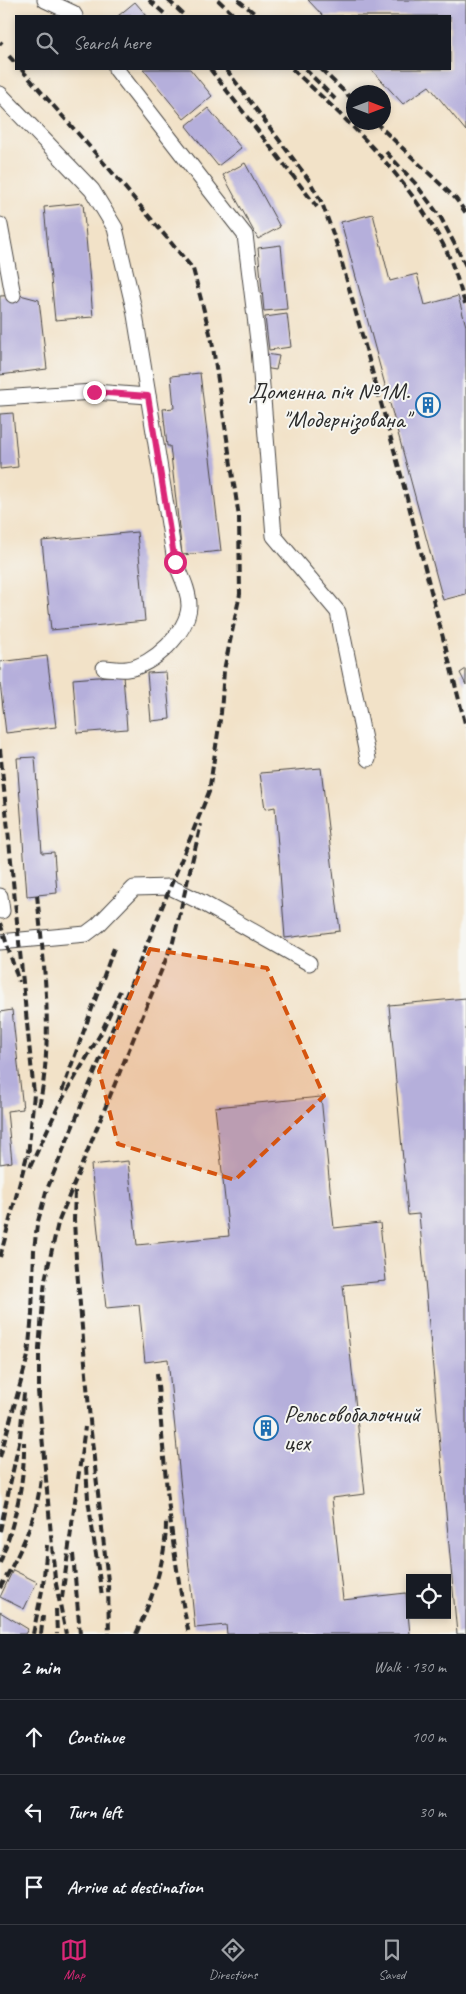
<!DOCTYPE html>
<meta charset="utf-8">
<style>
body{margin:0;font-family:Caveat,sans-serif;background:#242831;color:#f1f3f6}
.controls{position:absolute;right:15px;bottom:15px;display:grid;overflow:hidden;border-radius:0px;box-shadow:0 2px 8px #0003}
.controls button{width:45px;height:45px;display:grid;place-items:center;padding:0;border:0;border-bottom:1px solid #363941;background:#171b24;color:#f1f3f6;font:25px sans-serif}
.compass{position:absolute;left:346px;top:85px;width:45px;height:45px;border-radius:50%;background:#171b24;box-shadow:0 2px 8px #0003;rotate:90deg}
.stop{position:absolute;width:15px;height:15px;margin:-11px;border:4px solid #db2777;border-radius:50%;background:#fff}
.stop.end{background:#db2777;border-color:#fff;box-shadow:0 1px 5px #0008}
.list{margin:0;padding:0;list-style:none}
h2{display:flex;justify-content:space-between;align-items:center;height:65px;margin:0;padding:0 20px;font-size:21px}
h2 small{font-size:16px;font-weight:400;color:#9ea1a6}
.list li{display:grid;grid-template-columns:32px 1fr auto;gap:15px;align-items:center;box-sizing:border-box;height:75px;padding:0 20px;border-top:1px solid #363941}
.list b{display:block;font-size:19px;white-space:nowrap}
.list em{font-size:16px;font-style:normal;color:#9ea1a6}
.icon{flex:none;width:28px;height:28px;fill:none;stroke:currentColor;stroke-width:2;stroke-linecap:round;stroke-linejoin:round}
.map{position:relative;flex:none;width:466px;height:1634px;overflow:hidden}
.search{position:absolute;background:#171b24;box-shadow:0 2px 8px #0003;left:15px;right:15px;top:15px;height:55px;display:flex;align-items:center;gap:12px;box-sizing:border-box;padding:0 18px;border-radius:0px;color:#9ea1a6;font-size:19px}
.sheet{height:290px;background:#171b24}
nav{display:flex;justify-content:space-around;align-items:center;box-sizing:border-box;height:70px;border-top:1px solid #363941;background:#171b24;font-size:14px;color:#9ea1a6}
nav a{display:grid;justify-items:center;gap:2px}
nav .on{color:#db2777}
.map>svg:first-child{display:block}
.building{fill:#b5afdb}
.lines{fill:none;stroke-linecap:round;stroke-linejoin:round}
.minor-casing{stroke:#494643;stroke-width:17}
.minor{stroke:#fff;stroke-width:15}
.rail{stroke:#2b2b2b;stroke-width:4;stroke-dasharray:8 4;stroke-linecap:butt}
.route{stroke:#db2777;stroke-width:6}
.marked{fill:#d5540f;fill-opacity:0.2;stroke:#d5540f;stroke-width:4;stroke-dasharray:10 6;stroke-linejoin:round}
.labels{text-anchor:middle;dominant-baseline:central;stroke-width:4;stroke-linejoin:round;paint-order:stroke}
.poi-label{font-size:24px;fill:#2b2b2b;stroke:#f6f6f2;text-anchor:end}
</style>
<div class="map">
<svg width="466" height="1634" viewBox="0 0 466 1634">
<rect width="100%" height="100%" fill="#f6f6f2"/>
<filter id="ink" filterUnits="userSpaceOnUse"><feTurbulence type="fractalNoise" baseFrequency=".02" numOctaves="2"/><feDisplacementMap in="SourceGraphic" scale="10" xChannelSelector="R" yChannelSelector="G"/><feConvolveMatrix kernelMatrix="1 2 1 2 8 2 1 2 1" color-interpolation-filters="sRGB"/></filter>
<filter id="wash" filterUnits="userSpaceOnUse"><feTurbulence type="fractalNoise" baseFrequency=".0096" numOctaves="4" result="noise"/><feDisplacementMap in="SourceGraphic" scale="20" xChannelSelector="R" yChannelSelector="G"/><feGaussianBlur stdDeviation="1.12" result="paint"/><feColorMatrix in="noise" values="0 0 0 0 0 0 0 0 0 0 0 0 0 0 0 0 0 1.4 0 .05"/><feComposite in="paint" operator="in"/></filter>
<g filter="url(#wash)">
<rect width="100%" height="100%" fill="#f2e2c8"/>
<g id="blocks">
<g class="building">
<polygon points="308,0 466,0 466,131 429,86 403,104 371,69 450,69 450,16 323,16"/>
<polygon points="135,2 147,16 118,16"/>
<polygon points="143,69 190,69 212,96 184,119"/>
<polygon points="208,108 241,148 218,166 186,126"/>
<polygon points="245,163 280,227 258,239 223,175"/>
<polygon points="83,203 93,317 55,320 44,207"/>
<polygon points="373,214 390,281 417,274 425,305 458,296 466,326 466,594 443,600 341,222"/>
<polygon points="281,245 287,309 264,311 258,248"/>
<polygon points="20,295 39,300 47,369 0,375 0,296"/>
<polygon points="287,314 291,347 269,350 265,317"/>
<polygon points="266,354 279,356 276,370 264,368"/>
<polygon points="200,373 221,551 182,555 170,446 167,446 163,409 174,408 171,376"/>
<polygon points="13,413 18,467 0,469 0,414"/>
<polygon points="137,532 145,621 51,630 42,541"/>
<polygon points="47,656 56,727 6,733 0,683 0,662"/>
<polygon points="466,669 466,685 460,673"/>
<polygon points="166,672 170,719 151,721 147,673"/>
<polygon points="123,675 127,729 77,733 73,679"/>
<polygon points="35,757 42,853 54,852 57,893 27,896 17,758"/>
<polygon points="321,768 340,931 285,938 275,807 265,809 260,773"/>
<polygon points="466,998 466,1634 457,1634 419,1214 408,1215 389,1005"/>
<polygon points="12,1010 23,1109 7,1111 12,1162 0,1164 0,1012"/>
<polygon points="321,1097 334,1228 380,1223 386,1281 343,1285 365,1494 332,1498 343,1600 406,1593 410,1634 227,1634 226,1625 195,1628 168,1359 145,1362 139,1305 106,1308 91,1165 128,1161 137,1245 229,1236 215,1107"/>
<polygon points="13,1570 37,1582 24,1609 0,1597"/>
<polygon points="0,1612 28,1629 25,1634 0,1634"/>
</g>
</g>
</g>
<g filter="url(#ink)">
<use href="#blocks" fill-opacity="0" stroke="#494643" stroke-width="1"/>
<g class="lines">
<defs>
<g id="minor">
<polyline points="45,0 73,13 75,16"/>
<polyline points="116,69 245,235 259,349 274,536 338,612 368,759"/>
<path d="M0 94 92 190 115 228 134 309 175 561C181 576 189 590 189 606 188 632 153 666 127 669 120 670 111 668 104 668"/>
<polyline points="0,225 13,295"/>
<polyline points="0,398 94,392 148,396"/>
<polyline points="0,896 2,911"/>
<polyline points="0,942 86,934 98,925 134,888 170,887 203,903 309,963"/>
</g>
</defs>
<use href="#minor" class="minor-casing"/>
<use href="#minor" class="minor"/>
<g class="rail">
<polyline points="149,0 167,16"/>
<polyline points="168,0 185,16"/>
<polyline points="218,0 235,16"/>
<polyline points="238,0 258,16"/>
<polyline points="0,42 2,44"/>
<polyline points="9,56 16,64"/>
<polyline points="210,69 317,207"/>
<polyline points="226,69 309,180 322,203 337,245 401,475 466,727"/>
<path d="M292 69C351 123 410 179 447 252 455 269 460 289 466 306"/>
<polyline points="305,69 335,99"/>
<polyline points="321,69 354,101"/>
<polyline points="375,122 456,199 466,213"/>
<polyline points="386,152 415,183 441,218 466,266"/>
<polyline points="0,749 34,1094 28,1156"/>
<path d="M37 895C44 964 54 1038 39 1107"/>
<polyline points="0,923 19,982"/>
<polyline points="62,1091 114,948"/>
<polyline points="30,1167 59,1105 101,1033 120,991"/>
<polyline points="75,1191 74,1220 76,1258 91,1432 108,1581 109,1634"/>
<polyline points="0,1257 29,1148"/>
<path d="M157 1373C164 1460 170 1548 189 1634"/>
<polyline points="38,1391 55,1579 66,1634"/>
<polyline points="39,1399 39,1348 45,1280 58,1223 173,942 201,824"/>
<polyline points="0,1457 28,1356 32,1314 34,1250 37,1225 46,1192 209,792 221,713 224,670 240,594 239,517 212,341 193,269 111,171 21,69"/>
<polyline points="86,1467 88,1499 102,1596"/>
<polyline points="0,1531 20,1438 24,1393"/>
<polyline points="73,1554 80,1634"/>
<path d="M0 1563C14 1524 25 1484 24 1442"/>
<path d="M0 1588C20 1553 38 1517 41 1476"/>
<polyline points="62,1598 85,1427"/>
<polyline points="56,1609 57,1634"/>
<polyline points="33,1634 43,1586 47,1545"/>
<polyline points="41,1634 43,1616"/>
<path d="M136 1634C152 1599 166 1561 166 1522"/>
</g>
</g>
</g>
<g class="lines" filter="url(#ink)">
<polyline class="route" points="94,392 148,396 175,562"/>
</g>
<path class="marked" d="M150 949 267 968 324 1096 235 1180 118 1144 99 1071Z"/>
<defs>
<symbol id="building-ring" viewBox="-11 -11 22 22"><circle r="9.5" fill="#f6f6f2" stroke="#1f6fb2" stroke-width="1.5"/><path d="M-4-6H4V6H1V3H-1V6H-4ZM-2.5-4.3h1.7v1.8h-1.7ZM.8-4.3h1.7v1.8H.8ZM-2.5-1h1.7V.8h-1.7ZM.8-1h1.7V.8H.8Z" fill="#1f6fb2"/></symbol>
</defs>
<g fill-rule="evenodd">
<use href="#building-ring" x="414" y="391" width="28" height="28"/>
<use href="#building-ring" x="252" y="1414" width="28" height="28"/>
</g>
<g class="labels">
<g class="poi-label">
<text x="410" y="391">Доменна піч №1М.<tspan x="410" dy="28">"Модернізована"</tspan></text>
<text x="284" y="1414" text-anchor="start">Рельсовобалочний<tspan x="284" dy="28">цех</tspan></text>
</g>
</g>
</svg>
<div class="controls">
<button><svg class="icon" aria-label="locate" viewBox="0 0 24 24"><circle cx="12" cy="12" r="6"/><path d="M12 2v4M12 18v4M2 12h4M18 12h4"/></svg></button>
</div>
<svg class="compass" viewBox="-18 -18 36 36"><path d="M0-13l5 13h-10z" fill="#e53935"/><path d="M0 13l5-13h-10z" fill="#9ea1a6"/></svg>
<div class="stop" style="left:175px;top:562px"></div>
<div class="stop end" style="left:94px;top:392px"></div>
<div class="search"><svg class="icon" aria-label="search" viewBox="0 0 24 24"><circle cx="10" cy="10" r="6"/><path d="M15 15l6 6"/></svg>Search here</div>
</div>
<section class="sheet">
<h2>2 min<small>Walk · 130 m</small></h2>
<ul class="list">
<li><svg class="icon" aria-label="ahead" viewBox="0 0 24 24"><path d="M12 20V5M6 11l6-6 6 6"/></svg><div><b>Continue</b></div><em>100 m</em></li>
<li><svg class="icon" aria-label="left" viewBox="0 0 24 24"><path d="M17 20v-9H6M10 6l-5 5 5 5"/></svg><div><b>Turn left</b></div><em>30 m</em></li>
<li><svg class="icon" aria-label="arrive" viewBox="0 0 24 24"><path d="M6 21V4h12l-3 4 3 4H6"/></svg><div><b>Arrive at destination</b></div></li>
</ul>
</section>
<nav>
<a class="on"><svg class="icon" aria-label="map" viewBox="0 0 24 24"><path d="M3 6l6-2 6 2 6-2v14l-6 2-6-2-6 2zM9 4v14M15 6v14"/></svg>Map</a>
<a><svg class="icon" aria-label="directions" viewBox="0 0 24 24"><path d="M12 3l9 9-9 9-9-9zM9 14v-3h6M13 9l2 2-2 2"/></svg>Directions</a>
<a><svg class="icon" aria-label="saved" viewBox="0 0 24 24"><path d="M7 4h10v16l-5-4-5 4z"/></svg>Saved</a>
</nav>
